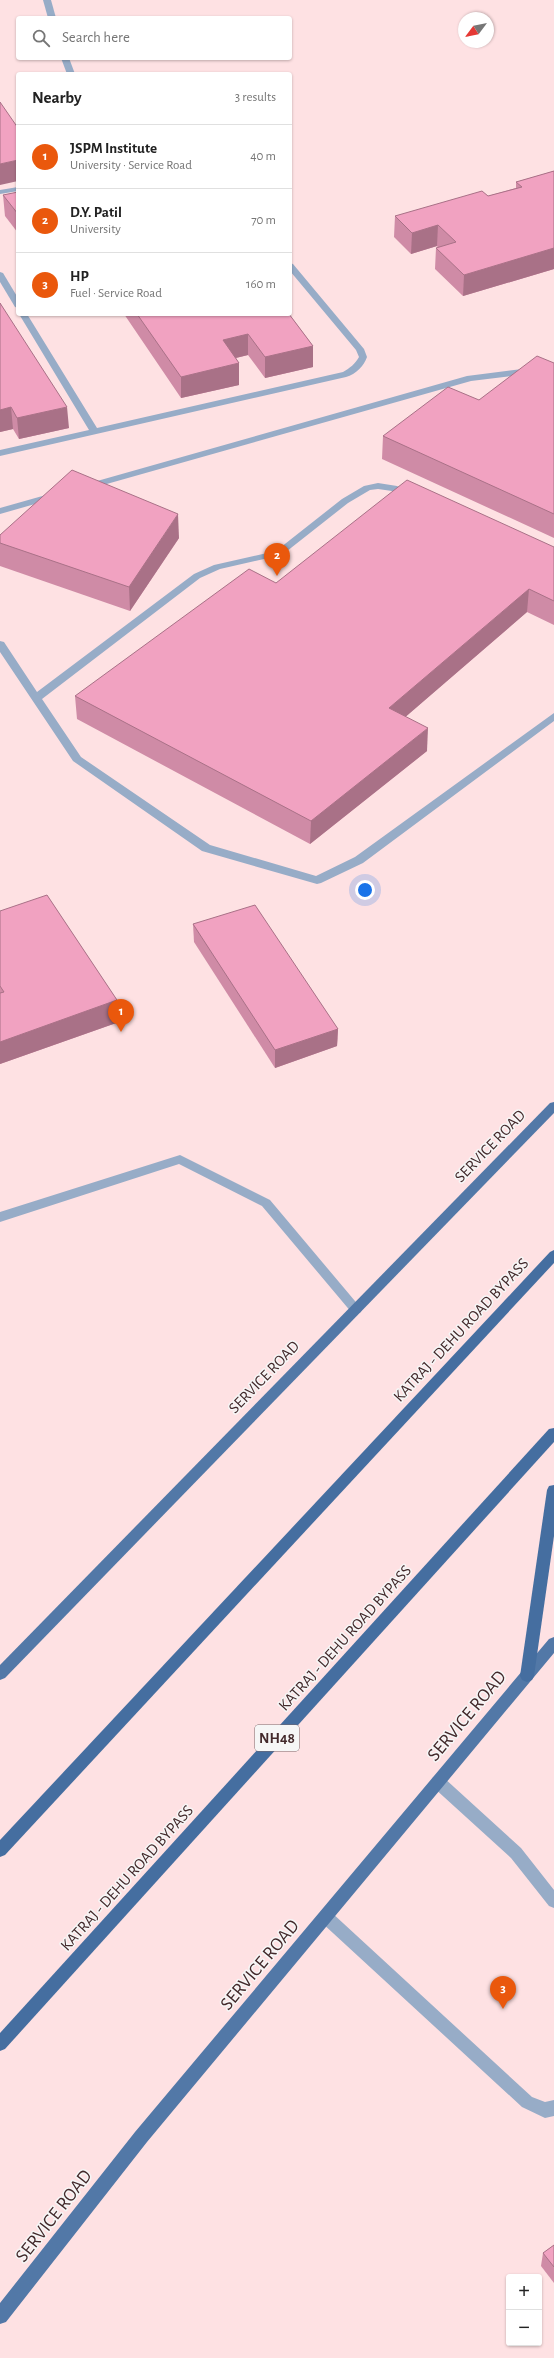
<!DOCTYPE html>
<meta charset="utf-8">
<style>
body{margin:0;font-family:"Alegreya Sans",sans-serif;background:#f2f2f2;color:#222}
.controls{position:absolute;right:12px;bottom:12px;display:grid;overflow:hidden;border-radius:4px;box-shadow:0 1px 3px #0004}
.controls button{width:36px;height:36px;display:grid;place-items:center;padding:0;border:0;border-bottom:1px solid #e0e0e0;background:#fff;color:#222;font:20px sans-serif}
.compass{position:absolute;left:458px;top:12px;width:36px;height:36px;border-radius:50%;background:#fff;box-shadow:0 1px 3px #0004;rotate:238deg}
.you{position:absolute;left:365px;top:890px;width:14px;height:14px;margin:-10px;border:3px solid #fff;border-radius:50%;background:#1a73e8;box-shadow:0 0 0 6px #1a73e833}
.badge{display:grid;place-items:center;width:26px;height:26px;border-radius:50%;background:#ea580c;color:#fff;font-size:13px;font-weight:700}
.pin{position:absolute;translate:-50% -33px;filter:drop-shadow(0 1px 2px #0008)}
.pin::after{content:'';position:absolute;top:21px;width:14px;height:12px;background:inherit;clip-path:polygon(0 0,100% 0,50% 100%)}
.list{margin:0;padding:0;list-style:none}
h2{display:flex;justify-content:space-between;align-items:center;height:52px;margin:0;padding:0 16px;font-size:17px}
h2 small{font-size:13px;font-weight:400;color:#767676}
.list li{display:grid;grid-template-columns:26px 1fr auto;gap:12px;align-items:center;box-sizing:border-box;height:64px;padding:0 16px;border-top:1px solid #e0e0e0}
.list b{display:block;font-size:15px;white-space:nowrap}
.list p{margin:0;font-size:13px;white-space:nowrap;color:#767676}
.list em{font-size:13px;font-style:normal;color:#767676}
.icon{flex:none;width:22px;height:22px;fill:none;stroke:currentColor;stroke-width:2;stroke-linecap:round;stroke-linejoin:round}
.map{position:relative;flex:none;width:554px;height:2358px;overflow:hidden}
.search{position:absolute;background:#fff;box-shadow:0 1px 3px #0004;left:16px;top:16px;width:276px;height:44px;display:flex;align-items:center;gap:10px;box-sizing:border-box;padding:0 14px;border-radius:4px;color:#767676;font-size:15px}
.panel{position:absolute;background:#fff;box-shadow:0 1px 3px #0004;left:16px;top:72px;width:276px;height:244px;border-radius:4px}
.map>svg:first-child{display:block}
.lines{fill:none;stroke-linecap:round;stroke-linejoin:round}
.service{fill:#97acc7;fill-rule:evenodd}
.primary{fill:#5278a7;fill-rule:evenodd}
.trunk{fill:#456ea0;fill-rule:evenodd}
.wall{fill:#cf8ba6}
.shaded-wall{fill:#a97187}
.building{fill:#f1a2c1;stroke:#a97187}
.labels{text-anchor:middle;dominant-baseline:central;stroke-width:3;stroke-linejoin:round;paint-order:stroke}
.shield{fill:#f6f6f6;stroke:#796668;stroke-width:1}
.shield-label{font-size:15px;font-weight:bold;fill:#43292b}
.street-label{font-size:16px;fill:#43292b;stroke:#f6f6f6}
.near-street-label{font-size:19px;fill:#43292b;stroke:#f6f6f6}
</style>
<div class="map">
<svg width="554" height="2358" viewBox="0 0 554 2358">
<rect width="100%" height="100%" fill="#fee1e3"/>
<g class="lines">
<g class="service">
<polygon points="43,0 51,0 56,18 48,18"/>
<polygon points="61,58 69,58 75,74 67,74"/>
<polygon points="18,187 18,191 0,194 0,190"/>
<path d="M290 263 293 264 364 349 367 357C364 366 356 374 346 377L0 456V450L89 430 19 314H27L97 428 343 372C350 368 355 364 359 357L356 350 290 271Z"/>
<polygon points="0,272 3,273 18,298 18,308 15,307 0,282"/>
<polygon points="554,365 554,371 471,381 89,489 86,490 81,487 83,485 467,376"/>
<polygon points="378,483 397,486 415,495 410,498 392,491 378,489 370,490 348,503 282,555 220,569 200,578 42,699 81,757 210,845 316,876 355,857 554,713 554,721 363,863 321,883 317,884 202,851 73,761 0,652 0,641 4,642 37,692 194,574 214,565 276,551 342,499 364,486"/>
<polygon points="53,493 58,496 56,498 0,514 0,508"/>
<polygon points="180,1155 270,1200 360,1307 362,1310 360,1313 352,1313 262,1206 179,1164 0,1222 0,1212"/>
<polygon points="438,1776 443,1777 521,1848 554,1890 554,1908 549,1906 511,1858 433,1787 431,1782 433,1777"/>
<polygon points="326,1910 331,1912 532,2097 545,2102 554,2100 554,2116 545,2118 522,2107 321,1922 319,1917 321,1912"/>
</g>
<g class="primary">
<polygon points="554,1102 554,1113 5,1678 0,1680 0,1665 550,1103"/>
<polygon points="554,1637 554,1653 147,2142 6,2322 0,2324 0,2303 135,2132 549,1639"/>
</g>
<g class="trunk">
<polygon points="554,1250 554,1263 5,1855 0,1857 0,1840 550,1252"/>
<polygon points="554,1428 554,1442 5,2049 0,2051 0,2033 549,1429"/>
<polygon points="554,1485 554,1536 534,1676 532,1680 527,1682 522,1680 520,1676 547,1490 549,1486"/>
</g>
</g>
<g class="wall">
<polygon points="554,171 554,269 463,296 435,269 436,248 438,248 437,246 411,254 394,237 395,216 488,196 516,188 516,182"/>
<polygon points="18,192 18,233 5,216 3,195"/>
<polygon points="0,303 69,428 19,439 13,429 0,432"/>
<polygon points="124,314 289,314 313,346 313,367 265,378 248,355 236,358 239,363 239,385 181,398"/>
<polygon points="554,363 554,538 382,459 383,436 479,400"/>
<polygon points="0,535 179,538 130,611 0,566"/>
<polygon points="554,547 554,625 527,612 405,717 427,751 310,844 77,719 75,696 276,583"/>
<polygon points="0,911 117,1000 119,1022 0,1064"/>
<polygon points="193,924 338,1029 337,1046 275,1068 194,942"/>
<polygon points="554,2245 554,2283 541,2266 543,2253"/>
</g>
<g class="shaded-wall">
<polygon points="18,160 18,181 0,185 0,164"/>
<polygon points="438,225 437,246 411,254 412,233"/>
<polygon points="554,248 554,269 463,296 464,275"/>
<polygon points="248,334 248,355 223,361 223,340"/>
<polygon points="313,346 313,367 265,378 265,357"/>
<polygon points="239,363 239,385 181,398 181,377"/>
<polygon points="11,407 13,429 0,432 0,410"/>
<polygon points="67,407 69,428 19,439 17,418"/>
<polygon points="178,514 179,538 130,611 129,587"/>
<polygon points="529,589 527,612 388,732 389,708"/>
<polygon points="428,728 427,751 310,844 311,821"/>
<polygon points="117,1000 119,1022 0,1064 0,1042"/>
<polygon points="338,1029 337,1046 275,1068 275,1050"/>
</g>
<g class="building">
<polygon points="0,102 18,128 18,160 0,164"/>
<polygon points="554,171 554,248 464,275 436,248 456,242 438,225 412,233 395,216 482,191 488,196 522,187 516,182"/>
<polygon points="18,192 18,214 3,195"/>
<polygon points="0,303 67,407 17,418 11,407 0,410"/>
<polygon points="137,314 289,314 313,346 265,357 248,334 223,340 239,363 181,377"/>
<polygon points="537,356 554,363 554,514 383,436 448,387 479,400"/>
<polygon points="72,470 178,514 129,587 0,543 0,535"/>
<polygon points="407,480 554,547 554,601 529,589 389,708 428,728 311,821 75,696 249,569 276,583"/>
<polygon points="47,895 117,1000 0,1042 0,993 4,992 0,986 0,911"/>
<polygon points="255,905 338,1029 275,1050 193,924"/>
<polygon points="554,2245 554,2267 543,2253"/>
</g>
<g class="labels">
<rect class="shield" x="255" y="1725" width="44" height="26" rx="3"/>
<g class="shield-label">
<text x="277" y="1738">NH48</text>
</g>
<g class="street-label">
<text transform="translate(490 1146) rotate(-46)">SERVICE ROAD</text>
<text transform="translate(461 1330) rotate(-47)">KATRAJ - DEHU ROAD BYPASS</text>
<text transform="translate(264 1377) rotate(-46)">SERVICE ROAD</text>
<text transform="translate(345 1638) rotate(-48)">KATRAJ - DEHU ROAD BYPASS</text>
<text transform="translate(127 1878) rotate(-48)">KATRAJ - DEHU ROAD BYPASS</text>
</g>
<g class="near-street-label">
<text transform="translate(467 1716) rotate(-50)">SERVICE ROAD</text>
<text transform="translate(260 1965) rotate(-50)">SERVICE ROAD</text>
<text transform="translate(54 2216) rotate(-52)">SERVICE ROAD</text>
</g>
</g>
</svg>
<div class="controls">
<button>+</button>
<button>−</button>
</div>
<svg class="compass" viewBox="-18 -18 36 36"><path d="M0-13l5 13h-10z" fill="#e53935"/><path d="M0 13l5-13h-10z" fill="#767676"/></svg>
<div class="you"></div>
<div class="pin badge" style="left:121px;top:1032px">1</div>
<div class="pin badge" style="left:277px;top:576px">2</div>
<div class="pin badge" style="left:503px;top:2009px">3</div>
<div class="search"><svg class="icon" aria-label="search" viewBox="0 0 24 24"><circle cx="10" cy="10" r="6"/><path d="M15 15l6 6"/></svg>Search here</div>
<section class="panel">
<h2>Nearby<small>3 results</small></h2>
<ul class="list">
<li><span class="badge">1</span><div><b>JSPM Institute</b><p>University · Service Road</p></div><em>40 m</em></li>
<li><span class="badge">2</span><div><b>D.Y. Patil</b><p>University</p></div><em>70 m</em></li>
<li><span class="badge">3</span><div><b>HP</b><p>Fuel · Service Road</p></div><em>160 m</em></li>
</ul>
</section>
</div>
